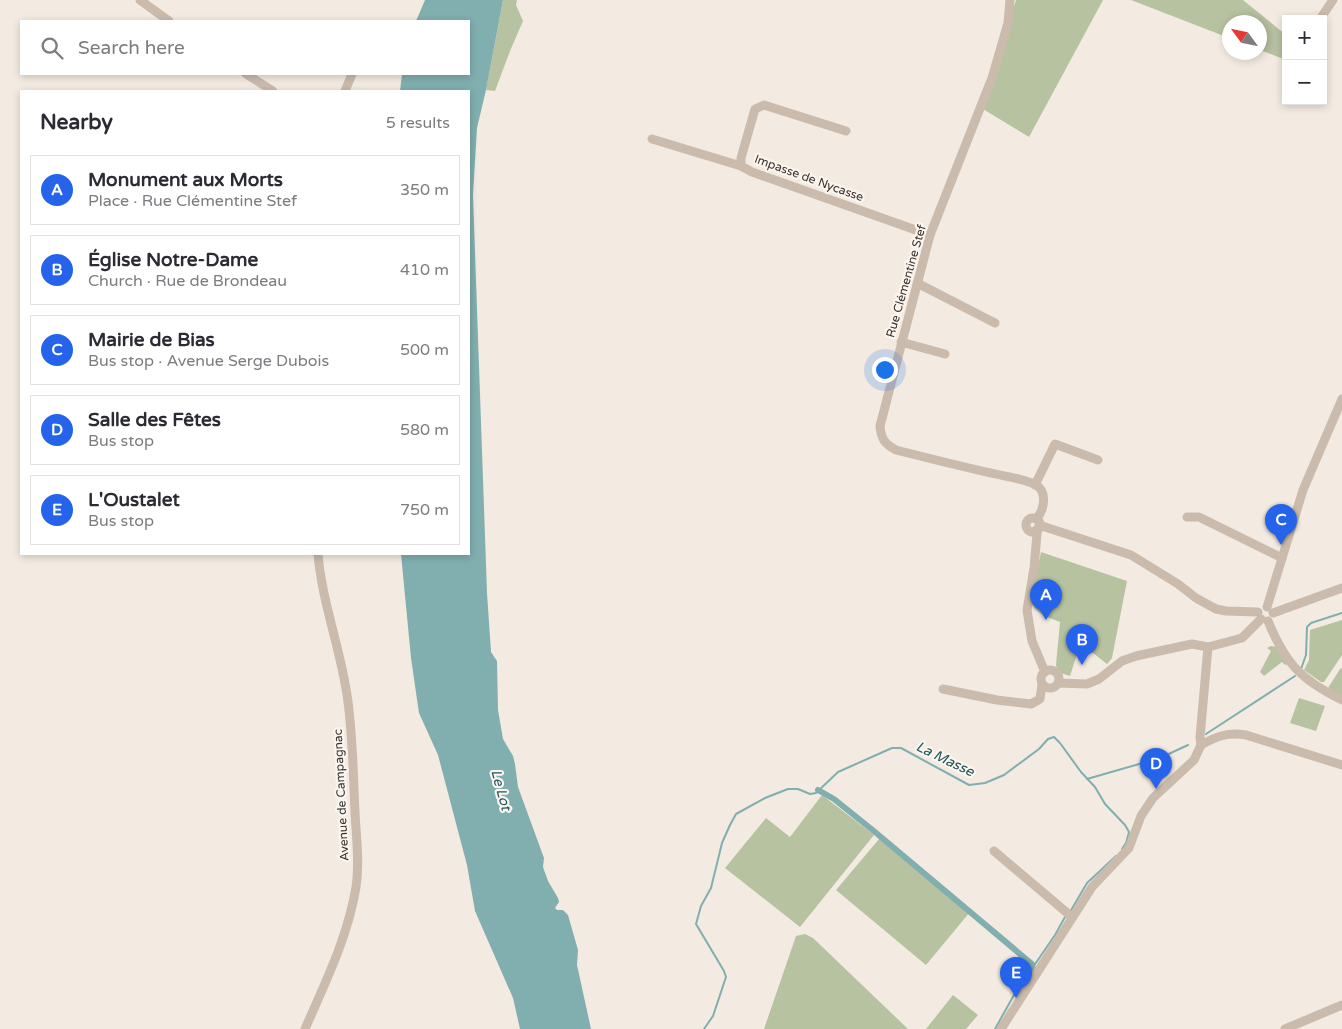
<!DOCTYPE html>
<meta charset="utf-8">
<style>
body{margin:0;font-family:"Varela Round",sans-serif;background:#f7f7f7;color:#2b2b33}
.controls{position:absolute;right:15px;top:15px;display:grid;overflow:hidden;border-radius:0px;box-shadow:0 2px 8px #0003}
.controls button{width:45px;height:45px;display:grid;place-items:center;padding:0;border:0;border-bottom:1px solid #e1e1e2;background:#fff;color:#2b2b33;font:25px sans-serif}
.compass{position:absolute;left:1222px;top:15px;width:45px;height:45px;border-radius:50%;background:#fff;box-shadow:0 2px 8px #0003;rotate:303deg}
.you{position:absolute;left:884px;top:369px;width:18px;height:18px;margin:-12px;border:4px solid #fff;border-radius:50%;background:#1a73e8;box-shadow:0 0 0 8px #1a73e833}
.badge{display:grid;place-items:center;width:32px;height:32px;border-radius:50%;background:#2563eb;color:#fff;font-size:16px;font-weight:700}
.pin{position:absolute;translate:-50% -41px;filter:drop-shadow(0 1px 2px #0008)}
.pin::after{content:'';position:absolute;top:26px;width:18px;height:15px;background:inherit;clip-path:polygon(0 0,100% 0,50% 100%)}
.list{margin:0;padding:0;list-style:none}
h2{display:flex;justify-content:space-between;align-items:center;height:65px;margin:0;padding:0 20px;font-size:21px}
h2 small{font-size:16px;font-weight:400;color:#7c7c81}
.list li{display:grid;grid-template-columns:32px 1fr auto;gap:15px;align-items:center;box-sizing:border-box;height:70px;margin:0 10px 10px;padding:0 10px;border:1px solid #e1e1e2;border-radius:0px}
.list b{display:block;font-size:19px;white-space:nowrap}
.list p{margin:0;font-size:16px;white-space:nowrap;color:#7c7c81}
.list em{font-size:16px;font-style:normal;color:#7c7c81}
.icon{flex:none;width:28px;height:28px;fill:none;stroke:currentColor;stroke-width:2;stroke-linecap:round;stroke-linejoin:round}
.map{position:relative;flex:none;width:1342px;height:1029px;overflow:hidden}
.search{position:absolute;background:#fff;box-shadow:0 2px 8px #0003;left:20px;top:20px;width:450px;height:55px;display:flex;align-items:center;gap:12px;box-sizing:border-box;padding:0 18px;border-radius:0px;color:#7c7c81;font-size:19px}
.panel{position:absolute;background:#fff;box-shadow:0 2px 8px #0003;left:20px;top:90px;width:450px;height:465px;border-radius:0px}
.map>svg:first-child{display:block}
.green{fill:#b7c2a1}
.water{fill:#81aeaf}
.lines{fill:none;stroke-linecap:round;stroke-linejoin:round}
.stream{stroke:#81aeaf;stroke-width:2}
.canal{stroke:#81aeaf;stroke-width:6}
.minor{stroke:#cbbbad;stroke-width:9}
.labels{text-anchor:middle;dominant-baseline:central;stroke-width:4.5;stroke-linejoin:round;paint-order:stroke}
.street-label{font-size:12px;fill:#3a302b;stroke:#faf5ee}
.water-label{font-size:14px;font-style:italic;fill:#22575b;stroke:#faf5ee}
</style>
<div class="map">
<svg width="1342" height="1029" viewBox="0 0 1342 1029">
<rect width="100%" height="100%" fill="#f3ebe1"/>
<g class="green">
<polygon points="503,0 517,0 516,5 523,21 510,51 495,91 486,90"/>
<polygon points="1016,0 1103,0 1029,137 978,106 1002,45"/>
<polygon points="1131,0 1243,0 1286,35 1286,60 1260,50 1260,22 1230,22 1229,38"/>
<path d="M1041 552 1127 581 1112 658 1107 664 1088 649 1082 648 1078 651 1070 676 1058 672 1056 665 1060 622C1048 617 1035 614 1031 601Z"/>
<polygon points="1342,620 1342,655 1324,682 1321,682 1304,670 1309,660 1310,630"/>
<polygon points="1271,646 1276,647 1287,664 1285,665 1282,662 1264,676 1260,672 1271,651 1267,648"/>
<polygon points="1342,668 1342,696 1328,688 1340,669"/>
<polygon points="1299,698 1325,706 1316,731 1290,723"/>
<polygon points="822,795 874,835 800,927 725,868 766,818 790,837"/>
<polygon points="880,838 970,912 926,965 836,890"/>
<polygon points="805,934 813,938 908,1029 764,1029 796,936"/>
<polygon points="953,995 978,1015 966,1029 926,1029"/>
</g>
<polygon class="water" points="425,0 503,0 486,90 477,128 473,195 487,593 491,652 497,661 498,710 503,739 513,756 515,764 518,787 544,858 543,867 548,881 558,898 559,902 555,908 557,910 563,910 568,915 578,950 577,965 591,1029 520,1029 513,998 475,911 467,865 438,755 419,713 411,658 401,554 469,554 469,91 400,91 402,74 469,74 469,21 416,21"/>
<g class="lines">
<g class="stream">
<polyline points="1301,669 1306,655 1307,627 1311,623 1342,613"/>
<polyline points="1206,734 1295,676"/>
<polyline points="1087,779 1160,758 1188,745"/>
<polyline points="1070,912 1087,883 1116,856"/>
<polyline points="704,1029 713,1016 726,977 724,971 696,924 701,906 711,888 722,843 730,825 736,814 765,798 788,789 798,789 810,794 816,793 838,772 892,748 901,748 969,785 985,783 1004,775 1039,749 1048,739 1054,737 1060,743 1081,772 1095,787 1105,804 1125,825 1129,832 1126,843 1122,849"/>
<polyline points="995,1029 1014,995 1055,935 1065,917"/>
</g>
<polyline class="canal" points="818,790 834,799 875,832 1032,964 1033,969"/>
<g class="minor">
<polyline points="140,0 169,21"/>
<path d="M1010 0 1008 23 992 78 930 235 880 426C881 439 885 444 896 450 928 458 959 466 991 473 1003 476 1025 479 1036 485 1048 492 1044 511 1036 519"/>
<polyline points="1320,19 1333,0"/>
<polyline points="246,74 273,91"/>
<polyline points="345,91 352,74"/>
<polyline points="846,131 764,105 755,109 741,158 741,166 752,172 930,235"/>
<polyline points="652,139 741,166"/>
<polyline points="917,283 995,323"/>
<polyline points="901,342 945,354"/>
<polyline points="1035,485 1055,444 1098,460"/>
<polyline points="1187,517 1199,517 1282,558"/>
<circle cx="1033" cy="525" r="7"/>
<polyline points="1039,525 1131,555 1178,584 1196,598 1216,609 1226,611 1258,612"/>
<polyline points="1036,530 1037,534 1034,568 1027,610 1032,641 1045,672"/>
<polyline points="1267,607 1303,490 1342,399"/>
<polyline points="1273,613 1342,588"/>
<path d="M1268 621C1285 663 1301 680 1342 700"/>
<circle cx="1050" cy="679" r="9"/>
<polyline points="1058,683 1087,684 1099,679 1122,661 1136,656 1192,644 1208,647 1242,638 1261,619"/>
<polyline points="943,689 997,700 1031,704 1040,699 1042,684"/>
<path d="M1201 745C1217 736 1228 732 1246 735L1342 765"/>
<polyline points="1201,745 1200,737 1208,647"/>
<polyline points="994,851 1072,917"/>
<path d="M305 1029C325 983 348 937 356 887 360 862 356 836 355 812 353 773 353 733 347 695 340 647 322 602 318 554"/>
<polyline points="1001,1029 1092,887 1129,848 1141,816 1153,798 1194,760 1201,745"/>
<polyline points="1285,1029 1342,1005"/>
</g>
</g>
<g class="labels">
<g class="street-label">
<text transform="translate(809 178) rotate(20)">Impasse de Nycasse</text>
<text transform="translate(906 281) rotate(-74)">Rue Clémentine Stef</text>
<text transform="translate(341 795) rotate(-93)">Avenue de Campagnac</text>
</g>
<g class="water-label">
<text transform="translate(945 759) rotate(26)">La Masse</text>
<text transform="translate(501 790) rotate(75)">Le Lot</text>
</g>
</g>
</svg>
<div class="controls">
<button>+</button>
<button>−</button>
</div>
<svg class="compass" viewBox="-18 -18 36 36"><path d="M0-13l5 13h-10z" fill="#e53935"/><path d="M0 13l5-13h-10z" fill="#7c7c81"/></svg>
<div class="you"></div>
<div class="pin badge" style="left:1046px;top:620px">A</div>
<div class="pin badge" style="left:1082px;top:665px">B</div>
<div class="pin badge" style="left:1281px;top:545px">C</div>
<div class="pin badge" style="left:1156px;top:789px">D</div>
<div class="pin badge" style="left:1016px;top:998px">E</div>
<div class="search"><svg class="icon" aria-label="search" viewBox="0 0 24 24"><circle cx="10" cy="10" r="6"/><path d="M15 15l6 6"/></svg>Search here</div>
<section class="panel">
<h2>Nearby<small>5 results</small></h2>
<ul class="list">
<li><span class="badge">A</span><div><b>Monument aux Morts</b><p>Place · Rue Clémentine Stef</p></div><em>350 m</em></li>
<li><span class="badge">B</span><div><b>Église Notre-Dame</b><p>Church · Rue de Brondeau</p></div><em>410 m</em></li>
<li><span class="badge">C</span><div><b>Mairie de Bias</b><p>Bus stop · Avenue Serge Dubois</p></div><em>500 m</em></li>
<li><span class="badge">D</span><div><b>Salle des Fêtes</b><p>Bus stop</p></div><em>580 m</em></li>
<li><span class="badge">E</span><div><b>L'Oustalet</b><p>Bus stop</p></div><em>750 m</em></li>
</ul>
</section>
</div>
